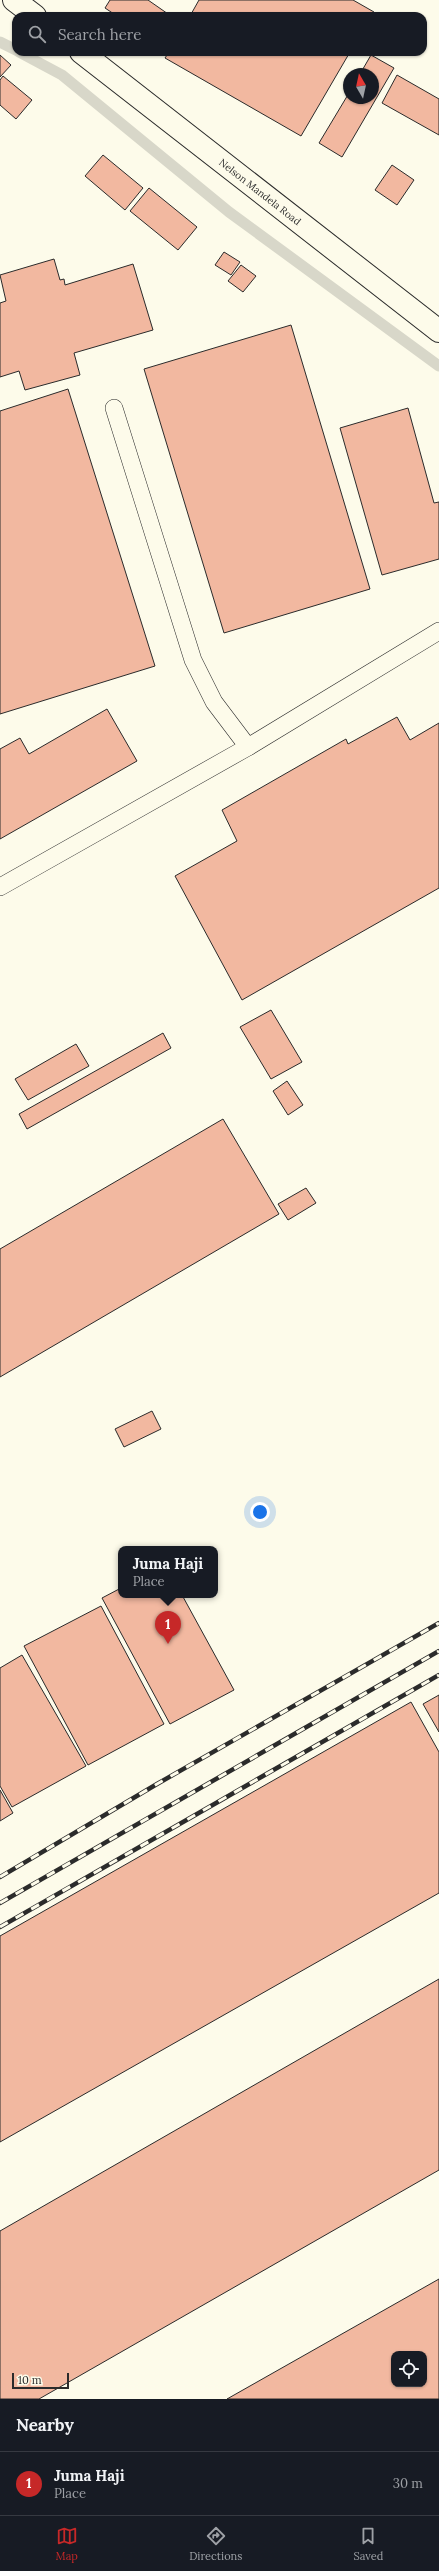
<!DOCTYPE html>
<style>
body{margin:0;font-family:Lora,serif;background:#242831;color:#f1f3f6}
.controls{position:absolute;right:12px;bottom:12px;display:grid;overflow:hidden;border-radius:8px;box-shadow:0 1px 3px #0004}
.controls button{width:36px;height:36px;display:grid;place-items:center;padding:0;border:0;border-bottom:1px solid #363941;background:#171b24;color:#f1f3f6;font:20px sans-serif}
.compass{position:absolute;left:343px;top:68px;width:36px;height:36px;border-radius:50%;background:#171b24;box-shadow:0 1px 3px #0004;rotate:351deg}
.scale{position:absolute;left:12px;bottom:10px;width:57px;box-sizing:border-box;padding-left:4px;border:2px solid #2b2b2b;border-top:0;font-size:11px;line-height:14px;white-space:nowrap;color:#2b2b2b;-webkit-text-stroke:3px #fdfbea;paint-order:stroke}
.you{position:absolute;left:260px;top:1512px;width:14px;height:14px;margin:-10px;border:3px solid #fff;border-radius:50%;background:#1a73e8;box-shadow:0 0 0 6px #1a73e833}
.badge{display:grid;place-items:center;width:26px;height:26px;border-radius:50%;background:#c62828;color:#fff;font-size:13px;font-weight:700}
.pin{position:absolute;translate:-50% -33px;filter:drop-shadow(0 1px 2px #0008)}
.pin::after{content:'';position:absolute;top:21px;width:14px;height:12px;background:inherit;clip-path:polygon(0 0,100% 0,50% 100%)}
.popup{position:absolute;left:118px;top:1546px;width:100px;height:52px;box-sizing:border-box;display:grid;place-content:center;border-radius:8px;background:#171b24;filter:drop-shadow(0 1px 3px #0005);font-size:13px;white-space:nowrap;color:#9ea1a6}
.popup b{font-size:15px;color:#f1f3f6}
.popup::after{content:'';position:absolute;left:50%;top:100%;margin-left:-8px;border:8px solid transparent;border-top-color:#171b24}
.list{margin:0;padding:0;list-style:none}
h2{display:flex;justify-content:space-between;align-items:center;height:52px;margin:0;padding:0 16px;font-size:17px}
h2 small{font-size:13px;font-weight:400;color:#9ea1a6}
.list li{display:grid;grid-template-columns:26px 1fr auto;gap:12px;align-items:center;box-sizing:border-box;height:64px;padding:0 16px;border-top:1px solid #363941}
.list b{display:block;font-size:15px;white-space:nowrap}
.list p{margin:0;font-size:13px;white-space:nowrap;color:#9ea1a6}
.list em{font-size:13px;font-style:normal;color:#9ea1a6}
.icon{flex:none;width:22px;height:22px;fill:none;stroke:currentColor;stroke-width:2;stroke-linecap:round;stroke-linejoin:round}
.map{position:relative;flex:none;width:439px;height:2399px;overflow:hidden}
.search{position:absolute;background:#171b24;box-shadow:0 1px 3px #0004;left:12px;right:12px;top:12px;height:44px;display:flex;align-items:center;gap:10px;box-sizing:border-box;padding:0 14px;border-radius:12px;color:#9ea1a6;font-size:15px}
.sheet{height:116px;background:#171b24}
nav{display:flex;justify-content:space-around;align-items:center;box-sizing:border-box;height:56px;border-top:1px solid #363941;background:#171b24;font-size:11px;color:#9ea1a6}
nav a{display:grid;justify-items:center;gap:2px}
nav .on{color:#c62828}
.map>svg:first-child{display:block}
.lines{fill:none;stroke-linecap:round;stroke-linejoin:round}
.stream{stroke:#d8d7c9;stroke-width:11}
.building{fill:#f2b8a0;stroke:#2b2b2b;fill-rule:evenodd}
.service-casing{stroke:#2b2b2b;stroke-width:18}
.secondary-casing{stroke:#2b2b2b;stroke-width:24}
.service{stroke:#fdfbea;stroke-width:17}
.secondary{stroke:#fdfbea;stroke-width:22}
.rail-casing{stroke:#2b2b2b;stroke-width:4.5}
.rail{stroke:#fdfbea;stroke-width:3;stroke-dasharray:9;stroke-linecap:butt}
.labels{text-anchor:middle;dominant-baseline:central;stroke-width:3;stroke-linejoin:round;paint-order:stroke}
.street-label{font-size:10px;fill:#2b2b2b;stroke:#fdfbea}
</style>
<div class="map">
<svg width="439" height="2399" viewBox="0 0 439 2399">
<rect width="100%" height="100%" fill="#fdfbea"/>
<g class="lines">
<g class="stream">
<polyline points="0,42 16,50"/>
<polyline points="19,52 62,75 229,212 439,366"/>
</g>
</g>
<g class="building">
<polygon points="110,0 148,0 171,16 117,16 105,8"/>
<polygon points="199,0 353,0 374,12 372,16 190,16"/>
<polygon points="169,52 350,52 301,136 165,58"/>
<polygon points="0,55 11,65 0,77"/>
<polygon points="371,55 394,68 342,157 319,143 349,93 349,98 373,98 373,74 360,74"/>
<polygon points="397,75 439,99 439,135 382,103"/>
<polygon points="3,76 32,100 16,119 0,105 0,80"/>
<polygon points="103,155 143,188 125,210 85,176"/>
<polygon points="392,165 414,180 397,205 375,190"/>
<polygon points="149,188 197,227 178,250 130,211"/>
<polygon points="224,252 240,262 231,275 215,265"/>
<polygon points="54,259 60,280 64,279 65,285 133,264 153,330 74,353 80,375 25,390 19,371 0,377 0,303 6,301 0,275"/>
<polygon points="241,265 256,276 243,292 228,281"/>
<polygon points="291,325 370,589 224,633 144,369"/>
<polygon points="68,389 155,666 0,714 0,411"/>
<polygon points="408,408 434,503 439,502 439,559 382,575 340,428"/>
<polygon points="107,709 137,761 0,839 0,749 20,738 29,754"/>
<polygon points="397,717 410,740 439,723 439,888 242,1000 175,876 237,841 222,810 346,739 348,744"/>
<polygon points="271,1010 302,1062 271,1079 240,1027"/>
<polygon points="163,1033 171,1048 27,1129 19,1114"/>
<polygon points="76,1044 89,1066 28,1100 15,1079"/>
<polygon points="287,1081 303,1105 288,1115 273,1091"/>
<polygon points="223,1119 279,1214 0,1377 0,1249"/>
<polygon points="306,1188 316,1203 288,1220 278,1204"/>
<polygon points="152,1411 161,1429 124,1447 115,1429"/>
<polygon points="121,1588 121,1595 182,1595 234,1690 170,1724 102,1598"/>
<polygon points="101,1606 164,1724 88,1765 24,1646"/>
<polygon points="22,1655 86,1766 12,1807 0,1786 0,1668"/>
<polygon points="439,1695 439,1732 423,1704"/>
<polygon points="411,1702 439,1752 439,1893 0,2142 0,1936"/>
<polygon points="0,1790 13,1813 0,1821"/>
<polygon points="439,1979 439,2170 39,2399 0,2399 0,2231"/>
<path d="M439 2279V2399H227ZM394 2354H424V2384H394Z"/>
</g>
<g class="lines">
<defs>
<g id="service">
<polyline points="114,408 193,660 214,702 248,747"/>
<polyline points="0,887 248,747 439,631"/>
</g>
<g id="secondary">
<polyline points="14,0 35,16"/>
<polyline points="81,52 439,331"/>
</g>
</defs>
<use href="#service" class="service-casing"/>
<use href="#secondary" class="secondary-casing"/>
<use href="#service" class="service"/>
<use href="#secondary" class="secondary"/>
<defs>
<g id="rail">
<polyline points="0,1877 157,1784 439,1623"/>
<polyline points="0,1903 439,1651"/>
<polyline points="0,1927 439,1675"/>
</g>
</defs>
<use href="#rail" class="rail-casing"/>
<use href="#rail" class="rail"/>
</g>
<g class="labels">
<g class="street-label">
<text transform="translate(260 192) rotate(38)">Nelson Mandela Road</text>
</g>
</g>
</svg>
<div class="controls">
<button><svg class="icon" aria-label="locate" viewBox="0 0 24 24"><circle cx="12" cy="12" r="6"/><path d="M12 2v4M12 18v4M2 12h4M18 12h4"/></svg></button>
</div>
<svg class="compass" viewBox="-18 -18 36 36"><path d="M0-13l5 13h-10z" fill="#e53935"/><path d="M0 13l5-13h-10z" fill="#9ea1a6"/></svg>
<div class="scale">10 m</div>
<div class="you"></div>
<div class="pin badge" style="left:168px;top:1644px">1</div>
<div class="popup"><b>Juma Haji</b>Place</div>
<div class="search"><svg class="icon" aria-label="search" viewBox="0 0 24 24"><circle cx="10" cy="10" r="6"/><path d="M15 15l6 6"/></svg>Search here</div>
</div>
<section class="sheet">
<h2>Nearby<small></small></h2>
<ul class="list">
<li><span class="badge">1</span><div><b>Juma Haji</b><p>Place</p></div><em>30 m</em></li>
</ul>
</section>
<nav>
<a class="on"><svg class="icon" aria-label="map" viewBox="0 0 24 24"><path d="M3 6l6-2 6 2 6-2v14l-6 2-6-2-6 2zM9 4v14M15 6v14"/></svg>Map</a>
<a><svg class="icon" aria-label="directions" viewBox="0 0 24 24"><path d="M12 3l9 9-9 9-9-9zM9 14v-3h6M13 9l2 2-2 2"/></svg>Directions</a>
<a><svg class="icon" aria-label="saved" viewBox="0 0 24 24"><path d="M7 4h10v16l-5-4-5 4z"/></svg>Saved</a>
</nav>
